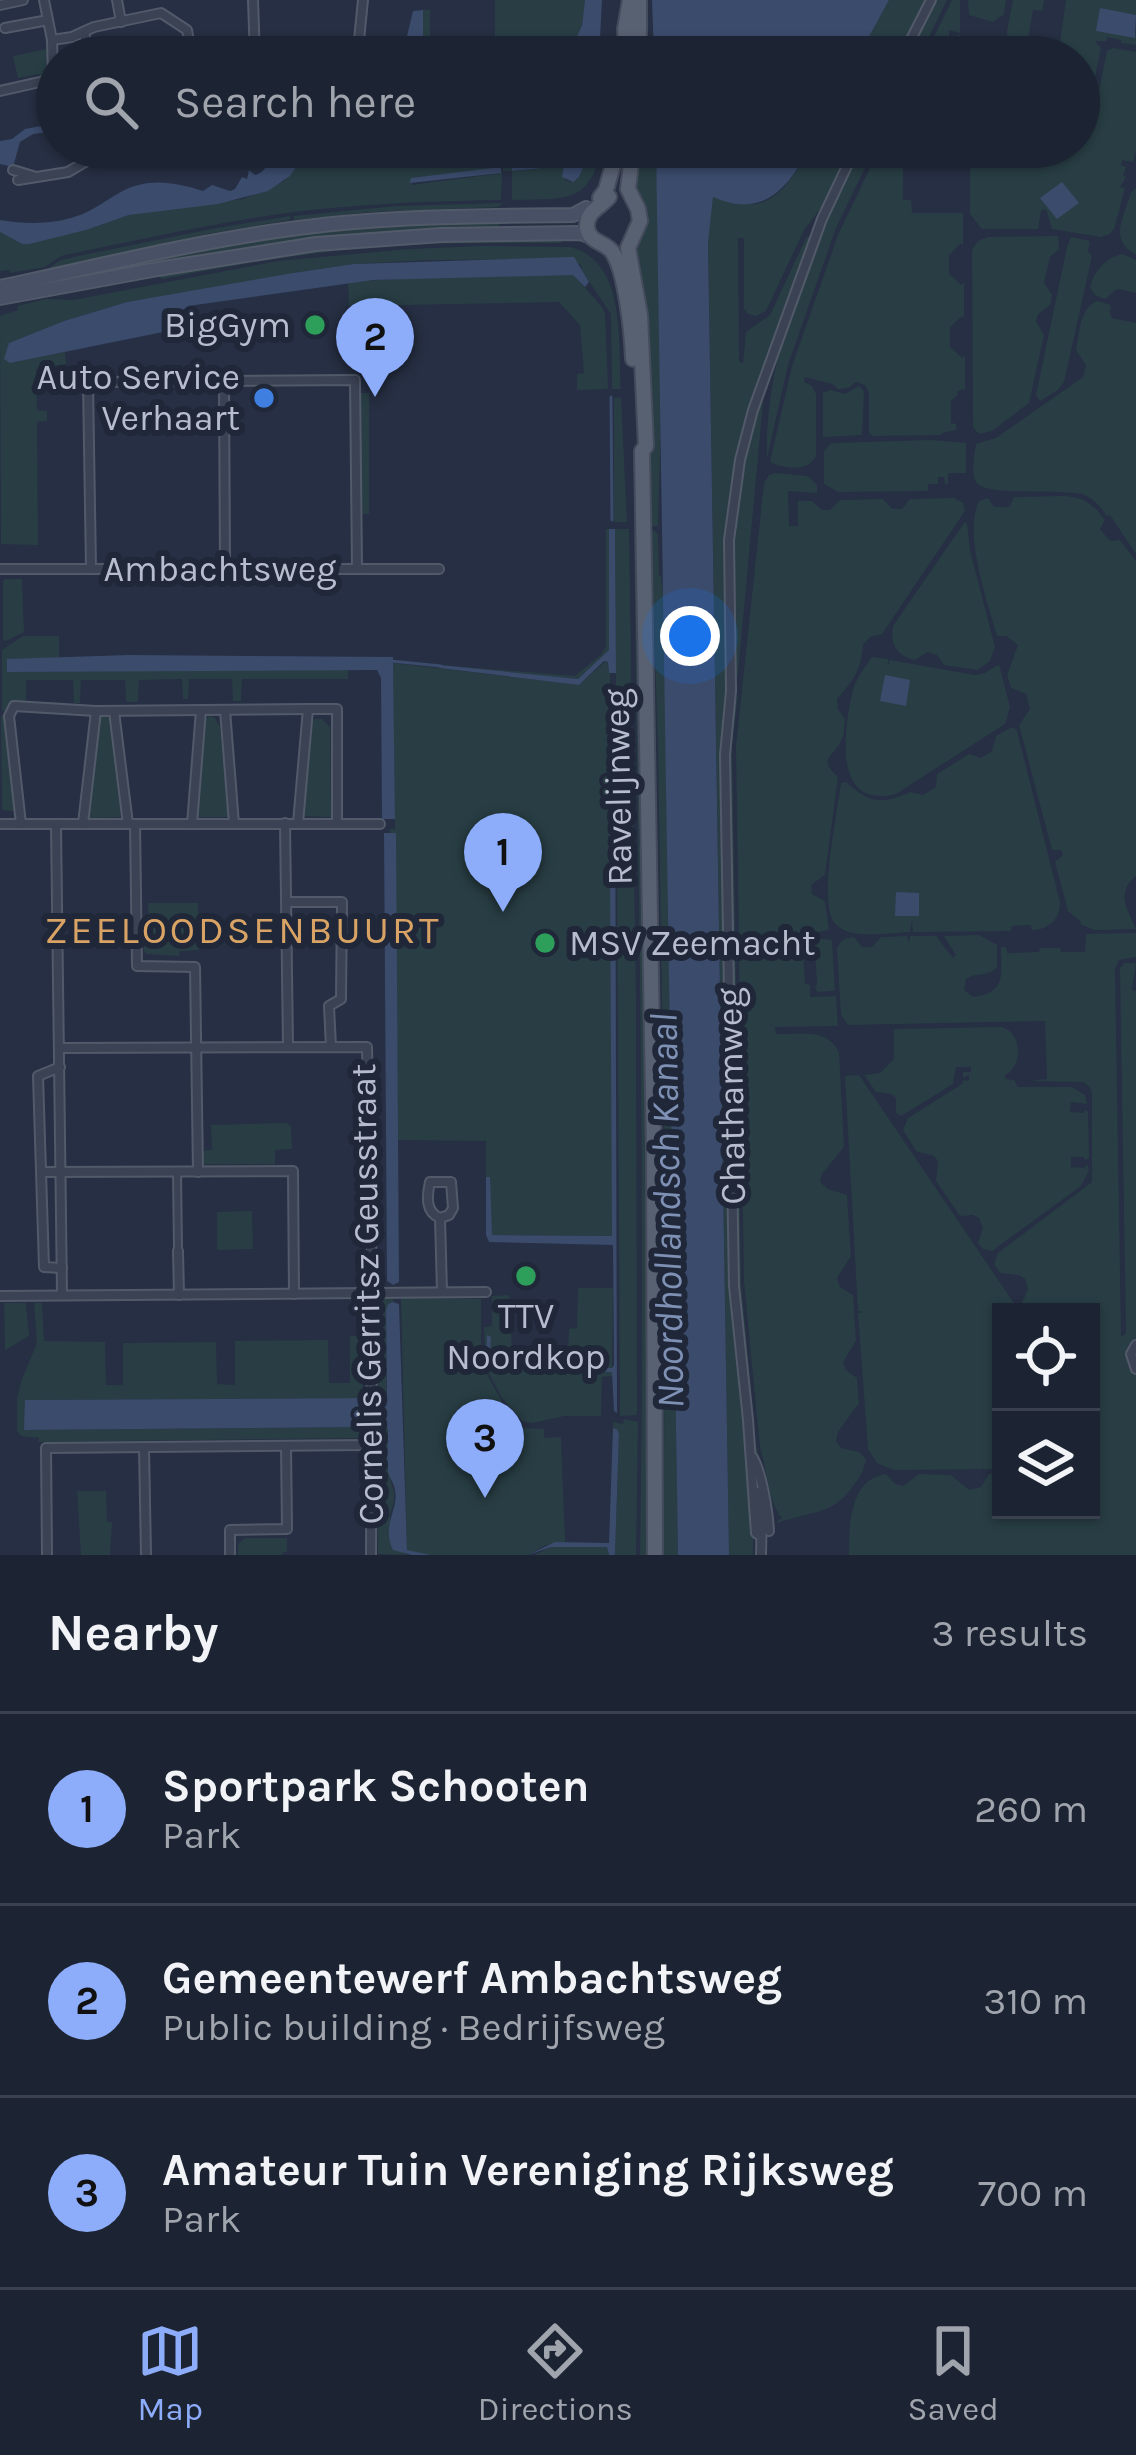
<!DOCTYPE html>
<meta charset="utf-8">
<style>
body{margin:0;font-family:Karla,sans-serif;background:#292f3e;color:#f1f3f6}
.controls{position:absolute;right:36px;bottom:36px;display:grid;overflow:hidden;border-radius:0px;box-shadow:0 3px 9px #0004}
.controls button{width:108px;height:108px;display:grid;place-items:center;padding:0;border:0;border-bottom:3px solid #3a404d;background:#1c2332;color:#f1f3f6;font:60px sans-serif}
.you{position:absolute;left:690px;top:636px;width:42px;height:42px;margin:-30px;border:9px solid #fff;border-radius:50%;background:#1a73e8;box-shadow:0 0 0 18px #1a73e833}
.badge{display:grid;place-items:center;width:78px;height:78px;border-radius:50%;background:#8dadfb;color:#111;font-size:39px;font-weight:700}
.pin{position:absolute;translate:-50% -99px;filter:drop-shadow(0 3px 6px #0008)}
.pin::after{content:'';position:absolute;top:63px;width:42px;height:36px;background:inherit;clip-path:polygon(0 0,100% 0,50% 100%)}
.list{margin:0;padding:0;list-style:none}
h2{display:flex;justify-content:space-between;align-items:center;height:156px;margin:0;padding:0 48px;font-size:51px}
h2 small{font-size:39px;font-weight:400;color:#a0a4ac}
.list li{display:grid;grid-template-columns:78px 1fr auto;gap:36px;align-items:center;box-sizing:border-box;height:192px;padding:0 48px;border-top:3px solid #3a404d}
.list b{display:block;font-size:45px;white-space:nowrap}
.list p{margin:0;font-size:39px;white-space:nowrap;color:#a0a4ac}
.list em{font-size:39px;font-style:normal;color:#a0a4ac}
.icon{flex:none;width:66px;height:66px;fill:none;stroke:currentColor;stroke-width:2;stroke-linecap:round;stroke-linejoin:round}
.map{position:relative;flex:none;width:1136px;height:1555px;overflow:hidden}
.search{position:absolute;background:#1c2332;box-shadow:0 3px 9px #0004;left:36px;right:36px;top:36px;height:132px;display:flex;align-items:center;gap:30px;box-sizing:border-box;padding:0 42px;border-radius:66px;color:#a0a4ac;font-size:45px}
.sheet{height:732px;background:#1c2332}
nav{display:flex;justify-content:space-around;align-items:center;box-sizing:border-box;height:168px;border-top:3px solid #3a404d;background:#1c2332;font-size:33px;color:#a0a4ac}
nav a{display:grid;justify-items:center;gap:6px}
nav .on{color:#8dadfb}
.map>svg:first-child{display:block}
.green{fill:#283e44}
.water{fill:#3b4b6c}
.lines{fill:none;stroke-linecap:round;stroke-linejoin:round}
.stream{stroke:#3b4b6c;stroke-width:3}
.pedestrian-casing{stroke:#525a6a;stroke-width:10}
.minor-casing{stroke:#525a6a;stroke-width:12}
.secondary-casing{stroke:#525a6a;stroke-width:16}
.primary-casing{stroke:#444b5c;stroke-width:18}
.pedestrian{stroke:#3a4253;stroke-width:6}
.minor{stroke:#3a4253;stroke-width:8}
.secondary{stroke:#485066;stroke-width:12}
.primary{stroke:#586172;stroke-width:14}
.leisure-dot{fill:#2e9e5b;stroke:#1f2738;stroke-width:4.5}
.shop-dot{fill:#3f7fe0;stroke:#1f2738;stroke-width:4.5}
.labels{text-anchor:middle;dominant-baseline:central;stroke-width:12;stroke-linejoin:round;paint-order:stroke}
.poi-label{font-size:36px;fill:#b7bdcc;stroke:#1f2738;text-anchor:end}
.street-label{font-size:36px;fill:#b7bdcc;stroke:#1f2738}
.neighbourhood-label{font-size:39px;letter-spacing:3px;fill:#d9a365;stroke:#1f2738}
.water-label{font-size:39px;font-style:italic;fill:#7e90b4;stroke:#1f2738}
</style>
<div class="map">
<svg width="1136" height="1555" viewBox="0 0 1136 1555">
<rect width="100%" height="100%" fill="#262f43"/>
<g class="green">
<path d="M495 0H585C583 13 583 37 571 46 551 60 454 57 425 57L423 52V10H430V41L495 39Z"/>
<polygon points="889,0 926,0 897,57 858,57"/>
<polygon points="935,0 947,0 919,57 906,57"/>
<polygon points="952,0 960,0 960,33 949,30 949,37 960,35 960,57 924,57"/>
<polygon points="968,0 1006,0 1004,14 993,22 969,15"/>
<polygon points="1013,0 1044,0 1042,11 1033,10 1025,57 1008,57 1007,31"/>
<polygon points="1066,0 1136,0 1136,15 1100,9 1135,37 1136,30 1136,45 1121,43 1121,40 1107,37 1106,41 1095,41 1101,48 1089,106 1079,106 1079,57 1064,57 1065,48 1048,45 1044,48 1045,40 1060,42"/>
<polygon points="1114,48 1136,52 1136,151 1133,162 1122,160 1121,165 1126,167 1123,176 1126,177 1120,187 1125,188 1114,229 1110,234 1101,237 1052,229 1046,209 1041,211 1038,229 982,229 970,214 970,169 974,165 1005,165 1009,147 1079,147 1079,111 1091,111 1096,105 1107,51"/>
<polygon points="47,49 46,77 42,79 39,74 18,78 13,56"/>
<path d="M310 147H573L565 157 513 164V171L565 166V180L571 182 579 177 592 147H602C589 206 565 198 512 200V171H503V168L411 178 412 185 502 173 501 200C427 201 353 204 279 214 206 225 133 241 61 256L45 267 10 273 9 270 0 271V232L22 244 86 230 129 215 243 199 283 182 290 176Z"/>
<path d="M639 147H656L662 381 658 526H650L652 498 649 476 633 249C657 208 636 219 634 186 633 173 637 159 639 147Z"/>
<path d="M810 147H852L824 204 804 230 766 311 756 316 748 314 744 309V238H738L739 362 743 363 746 332 770 315 806 238 810 236 743 432 730 493 725 553 727 687 721 750 730 1289 753 1528V1555H729L708 237 713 196C725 198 741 205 754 204 781 202 799 168 810 147Z"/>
<path d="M861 147H875L836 228 788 365 767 458C764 351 814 241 861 147Z"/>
<path d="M880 147H903V200H911L912 213H963V245L960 244 949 255V274L961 285 964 283V318L961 317 950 327V347L962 358 965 356V390L963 389 957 392 958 395 951 400V423L956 424V430L942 433 941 435 873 436 869 432V392L865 385 856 382 848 388 838 389 832 384 805 377 804 382 812 386 816 394V456C808 472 785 469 770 462L792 366 838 235Z"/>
<path d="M1136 188V255C1108 239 1124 218 1131 192Z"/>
<polygon points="502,203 499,207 372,212 294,220 293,216 397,206"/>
<polygon points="290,216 290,220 207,234 199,241 12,282 11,277 47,269 61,260 83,255 211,229"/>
<polygon points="500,218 499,229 413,230 290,242 14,291 62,276 298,229"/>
<polygon points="1058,236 1059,249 1050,257 1044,283 1052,295 1051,304 1038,314 1036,321 1044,335 1029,403 992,431 979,434 973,427 972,250 978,241 988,237"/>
<path d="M563 237 561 243C514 243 468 243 421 244 334 248 248 262 163 279L159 277 236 262 344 247Z"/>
<polygon points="1071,237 1090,241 1088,251 1092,256 1064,382 1058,390 1040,401 1036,395 1067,247"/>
<path d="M483 246 569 247C627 260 618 342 621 389H612L611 314 582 271V266L571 259 431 260 354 264 127 302 64 321 9 343 10 363 65 352 66 364 36 369 37 410 47 411V421L37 422 38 545 1 544 0 316 18 310V306L46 299 73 300 278 261 409 249Z"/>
<path d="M1123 254 1136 260V293L1117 289 1105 299 1096 296 1090 288C1093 272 1106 257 1123 254Z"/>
<polygon points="467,275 574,275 602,307 605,314 608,389 577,390 577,374 584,373 580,325 559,302 349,306 348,282"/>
<path d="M1098 301 1111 305 1110 313 1112 318 1136 323V554L1110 515 1107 516C1101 508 1096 501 1087 496 1067 487 985 498 976 482 971 472 974 454 976 444L996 438 1083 377 1086 365 1076 350C1080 333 1079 307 1098 301Z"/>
<polygon points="859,386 864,391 862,435 823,437 823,393 830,390 845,394"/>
<path d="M764 392 738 673 735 685C733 661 734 636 734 611 733 536 736 463 764 392Z"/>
<polygon points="360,393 369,393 369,514 361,514"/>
<polygon points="621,397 627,522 614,522 614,398"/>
<polygon points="930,440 966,443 966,473 948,473 948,484 945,484 944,477 938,477 938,484 928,484 928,491 838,492 824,484 824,451 831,443"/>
<path d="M775 473 808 476 817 485V493L788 491 789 526H798V501H812L822 510H830L840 500 883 499 892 509H902L910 499 954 498 963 503 965 511 882 634 870 637 863 644C862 669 853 681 837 699L838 709 845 719C844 726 845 733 842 739 835 757 816 757 838 777L825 875 811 885 812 894 825 901 829 930 807 934 808 949 803 950 805 984 810 985V997L836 996 838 1026 775 1027 776 1034C800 1035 826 1027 839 1052L844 1147 822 1174 820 1182 828 1189 847 1195 851 1256 837 1278 840 1287 853 1295 856 1341 843 1362 846 1370 857 1378 859 1403 838 1432 836 1441 841 1448 859 1452 866 1459C864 1471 860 1476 854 1485 833 1516 810 1511 778 1523L777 1521 782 1518C768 1502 767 1469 760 1447L744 1282 736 746 764 483 769 475Z"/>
<path d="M1065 496C1084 497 1094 505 1105 520L1100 529 1110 541 1120 540 1136 561V876C1115 893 1128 910 1136 929L1094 930 1080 924 1081 922 1068 911 1055 862 1063 855 1061 850H1052L1019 725 1030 709 1026 694 1011 688 1007 675 1018 645 1006 636H997C987 600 963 534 979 501L988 498 994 507H1009L1014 497Z"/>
<path d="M964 523H967L970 550 995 647 990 661 977 670 944 665 937 655 928 652 915 660C896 656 890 643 893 626Z"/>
<polygon points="606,529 609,529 609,650 578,679 440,665 575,676 602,654 606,645"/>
<polygon points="615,529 629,529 636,1000 637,1415 620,1416"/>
<polygon points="651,530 655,531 658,535 659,576 661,576 664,600 678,1555 661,1555 660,1480 664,1479 665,1187 658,747"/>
<path d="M634 533 638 537 643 808C638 825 637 844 644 861L648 1137V1555H640C646 1214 638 873 634 533Z"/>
<polygon points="5,579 22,579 24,632 6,641 3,640 3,581"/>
<polygon points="23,636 59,636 59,658 8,659 8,672 348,669 348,679 242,679 241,701 233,701 232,679 189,679 188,699 183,699 182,679 139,680 138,702 126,702 125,680 81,680 80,703 74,703 73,680 26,680 26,703 11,704 7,711 2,711 2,650"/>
<path d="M872 657 888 659V666L890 660 975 675 985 673 999 664 1010 707 1005 724 896 794C831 810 844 728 853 690 857 677 865 667 872 657Z"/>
<polygon points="607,660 610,674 613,1236 486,1235 486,1141 398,1140 395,834 390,833 390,829 395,829 393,663 579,685"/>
<polygon points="738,695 732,745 741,1283 756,1445 765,1478 763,1478 760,1464 756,1455 738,1286 729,759 735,699"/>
<polygon points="1,715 7,715 15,811 2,810"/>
<polygon points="102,715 111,719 112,724 121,817 89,818 98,723"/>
<polygon points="209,716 215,718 220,727 228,817 195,817 203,722"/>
<polygon points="315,719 322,719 330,727 331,817 301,816 310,724"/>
<path d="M1010 728H1014L1017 731 1060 902C1060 919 1049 930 1032 930L1031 925 1012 926 1011 931 913 932 912 920 910 932C891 933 862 938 844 930 838 927 833 923 831 916 821 890 837 814 841 783L846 782C869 803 882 805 910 792L923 795 936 787 937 774 969 754 981 758 992 751 996 736Z"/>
<polygon points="148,903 198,903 199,950 180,951 179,956 147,954 144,951 144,929 149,928"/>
<path d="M1136 933V957L1119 960 1115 969 1121 1337 1126 1333 1120 968 1124 963H1136L1132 990 1136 991V1342C1130 1353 1125 1362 1136 1371V1555H849C849 1526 849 1479 886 1474L895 1484 903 1486 919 1474 951 1475 969 1490 981 1487 989 1474 1001 1473V1510H1091V1312H1025L1021 1305 1028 1289 1025 1279 1019 1275 1000 1273 994 1264 998 1253 1092 1182V1093L1090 1087 1083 1082 1030 1081 1047 1079 1045 1021 848 1025 841 1015 837 949C841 939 845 938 854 937L862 947H872L881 937 907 936 909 943 910 936H936L953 958 956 955 944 936 979 935 997 945V967C989 977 976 972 966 979L964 990 973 997C1007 993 1001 974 1001 947H1006L1007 953 1039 952 1040 948H1060L1061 952H1085L1086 934Z"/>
<polygon points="815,938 832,940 835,989 833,991 817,992 815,987 817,984 815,949 812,949"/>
<path d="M1001 1027C1023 1032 1023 1067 1005 1075V1079L1014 1080 1018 1087H1072L1085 1095 1087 1104 1071 1102 1070 1112 1083 1113 1085 1110 1088 1112 1089 1158 1085 1160 1084 1157H1071V1167L1084 1168 1087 1165 1089 1170 1081 1186 992 1251 983 1249 978 1243 983 1228 979 1218 973 1215 960 1216 936 1181 938 1161 934 1156 916 1151 903 1130 908 1118 962 1084 963 1080 969 1081V1075L963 1078V1072H971V1067H956L953 1084 901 1116 896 1113V1098L891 1094 876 1092 864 1075 880 1073 894 1059V1029Z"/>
<polygon points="859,1075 1020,1312 1001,1312 1001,1469 894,1470 877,1463 868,1449 858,1313 864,1312 858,1311 845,1076"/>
<polygon points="286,1123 291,1126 292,1149 275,1150 275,1164 202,1164 202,1151 212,1150 211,1125"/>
<polygon points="252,1211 253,1249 217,1250 217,1212"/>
<polygon points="578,1288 613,1288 612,1368 494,1367 490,1360 491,1337 487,1367 612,1372 613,1376 602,1377 601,1416 564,1416 533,1423 522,1421 502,1398 486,1368 484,1327 492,1326 492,1296 509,1295 512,1353 568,1354 569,1329 577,1328"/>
<path d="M393 1295V1302L388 1304 386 1310 387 1394 386 1399 382 1400 384 1425 388 1429C388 1442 387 1456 388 1469 391 1491 400 1491 389 1516L405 1554 412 1555 378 1554V1521L374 1517 375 1380 378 1376V1332L374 1331 377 1309 374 1306 378 1297Z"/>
<polygon points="401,1298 481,1299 481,1363 507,1411 523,1428 544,1429 544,1438 561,1437 565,1542 546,1545 528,1555 431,1555 407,1551"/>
<polygon points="4,1303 26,1303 29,1336 5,1350"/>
<polygon points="34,1303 42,1303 44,1341 105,1342 106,1385 123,1385 123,1343 216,1342 217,1384 235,1385 235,1341 328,1340 329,1383 350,1383 350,1336 363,1336 363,1398 25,1400 25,1430 363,1427 362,1438 38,1442 39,1438 21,1436 17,1431 17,1398 22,1379 37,1343"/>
<polygon points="624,1419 638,1422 636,1555 615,1555 619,1434 617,1429 613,1428 613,1422 623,1424"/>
<polygon points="77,1491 106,1491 107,1522 112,1522 110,1555 81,1555"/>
<polygon points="245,1538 287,1538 287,1552 283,1552 282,1555 238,1555 238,1544"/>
<polygon points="551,1547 607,1547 609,1555 534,1555"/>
</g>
<g class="water">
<polygon points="585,0 602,0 599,57 515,57 556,50 574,44 582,25"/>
<polygon points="652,0 889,0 858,57 654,57"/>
<polygon points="1100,8 1136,15 1135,38 1096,31"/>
<polygon points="423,10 423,52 425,57 402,57 413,11"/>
<polygon points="57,123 57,131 33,134 20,142 13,167 0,164 0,141 12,139 25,129"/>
<path d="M271 147H310L290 176 268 191 218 204 129 215 86 230 29 244H22L0 232V220C26 224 51 225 77 216 92 211 105 201 119 193 147 177 174 182 203 191L212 185 230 191 235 189 242 177 247 179 249 170 255 175C267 172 271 158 271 147Z"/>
<polygon points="573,147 592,147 579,177 573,182 562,177 564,166 512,171 512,165 517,163 564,157"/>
<path d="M656 147H810C788 189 763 219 713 197L708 242 729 1555H678Z"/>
<polygon points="501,167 501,173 410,183 411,178"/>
<polygon points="1062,182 1079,203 1057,219 1040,198"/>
<polygon points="571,257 574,257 589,282 585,287 573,275 373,280 188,306 175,316 167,331 163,332 10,363 4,359 9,343 64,321 127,302 287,274 354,264"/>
<polygon points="609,529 615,529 616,673 609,673 608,662 604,661 579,685 439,668 440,665 578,679 609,650"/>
<polygon points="128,655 393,657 395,819 382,819 381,678 377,670 7,672 7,659"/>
<polygon points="885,675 910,680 906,706 880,701"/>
<polygon points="609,685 614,687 615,732 617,1413 614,1411 612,1372 490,1370 486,1360 487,1335 491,1337 490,1360 494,1367 612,1368 614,1365 613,1245 489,1242 486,1235 486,1177 490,1177 492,1235 612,1236"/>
<polygon points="384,833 396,833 399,1282 393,1285 387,1281"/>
<polygon points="896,892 919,893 919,916 895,916"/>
<path d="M393 1302 399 1304 407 1550 431 1555H412L393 1550C381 1525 399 1510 395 1490 394 1483 389 1478 388 1471 386 1458 388 1442 388 1429L382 1425V1399H386L387 1394 386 1310 388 1304Z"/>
<polygon points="363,1398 363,1427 24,1430 25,1400"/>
<polygon points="613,1428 617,1429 619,1434 615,1555 609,1555 607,1547 551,1547 528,1555 555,1542 609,1543"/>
</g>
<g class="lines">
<g class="stream">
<polyline points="611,397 612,520"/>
<polyline points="391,661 441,666"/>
</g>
<defs>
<polyline id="pedestrian" points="177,1172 178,1251"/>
<g id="minor">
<polyline points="117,0 121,22"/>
<polyline points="253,0 255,57"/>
<polyline points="0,5 23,0"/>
<polyline points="5,28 48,20"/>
<polyline points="84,32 89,57"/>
<polyline points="52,40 72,37 94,27 161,13 187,30 192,57"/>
<polyline points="295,57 327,50 358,50 363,0"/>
<polyline points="902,57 931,0"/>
<polyline points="0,91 53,79 52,40 44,0"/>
<polyline points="13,170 33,176"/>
<polyline points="18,180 68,172 110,147"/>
<polyline points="224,381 225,569"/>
<polyline points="0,569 439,569"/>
<polyline points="91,569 88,382 355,380 357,569"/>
<polyline points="225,710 234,824"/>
<polyline points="114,711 128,824"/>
<polyline points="285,823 288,1047"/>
<polyline points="298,823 308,709 337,709 337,824"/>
<polyline points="0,824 380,824"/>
<polyline points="21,824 9,716 14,706 96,711 308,709"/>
<polyline points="83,824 96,711"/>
<polyline points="135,824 137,966 195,967 198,1172"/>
<polyline points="192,824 201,710"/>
<polyline points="56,825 62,1295"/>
<polyline points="287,902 342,902 341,999 329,1006 331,1047"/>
<polyline points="60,1048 367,1047 372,1280 371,1555"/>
<polyline points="60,1067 38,1076 44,1267 62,1268"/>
<polyline points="42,1172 293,1171 294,1294"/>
<path d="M440 1218 449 1215 453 1208 451 1182H430C427 1196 425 1212 440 1218L442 1292"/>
<polyline points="178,1251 179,1295"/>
<polyline points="0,1296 486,1292"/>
<polyline points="1136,1345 1131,1354 1136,1369"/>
<polyline points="144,1448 146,1555"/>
<path d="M753 1458C762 1474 768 1512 769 1531"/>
<polyline points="757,1492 762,1508 761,1555"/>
<polyline points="761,1536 756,1533 748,1420 734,1286 725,755 731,691 729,540 740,460 753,410 822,219 856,147"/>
<polyline points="47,1555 46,1448 370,1445"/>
<polyline points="230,1555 230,1530 287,1529 286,1446"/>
</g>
<g id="secondary">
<path d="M0 287C99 266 197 241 298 228 390 216 481 216 573 215L586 208"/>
<polyline points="0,298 158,269 316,244 441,235 581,233 591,237"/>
</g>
<g id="primary">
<polyline points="626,57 625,29 630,0"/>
<polyline points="639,57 639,0"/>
<polyline points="633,147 628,189 638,209 640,221 628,248 640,315 646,446 642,451 654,1152 655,1555"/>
<path d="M609 197C601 207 586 211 587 227 589 244 606 241 613 253 626 273 632 334 633 359"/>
<polyline points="600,198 606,190 618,147"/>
</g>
</defs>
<use href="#pedestrian" class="pedestrian-casing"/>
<use href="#minor" class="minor-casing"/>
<use href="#secondary" class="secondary-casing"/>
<use href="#primary" class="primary-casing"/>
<use href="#pedestrian" class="pedestrian"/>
<use href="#minor" class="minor"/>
<use href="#secondary" class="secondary"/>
<use href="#primary" class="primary"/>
</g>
<g class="leisure-dot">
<circle cx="315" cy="325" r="12"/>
<circle cx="545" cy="943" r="12"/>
<circle cx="526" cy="1276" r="12"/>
</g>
<circle class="shop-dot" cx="264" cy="398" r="12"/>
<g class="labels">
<g class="poi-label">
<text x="291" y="325">BigGym</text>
<text x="240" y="377">Auto Service<tspan x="240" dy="41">Verhaart</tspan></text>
<text x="569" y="943" text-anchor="start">MSV Zeemacht</text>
<text x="526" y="1316" text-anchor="middle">TTV<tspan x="526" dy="41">Noordkop</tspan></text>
</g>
<g class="street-label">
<text x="220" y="569">Ambachtsweg</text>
<text transform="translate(618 787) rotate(-91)">Ravelijnweg</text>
<text transform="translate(731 1096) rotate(-91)">Chathamweg</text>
<text transform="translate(367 1294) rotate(-91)">Cornelis Gerritsz Geusstraat</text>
</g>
<g class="neighbourhood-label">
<text x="243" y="930">ZEELOODSENBUURT</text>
</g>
<g class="water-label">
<text transform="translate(667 1211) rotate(-91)">Noordhollandsch Kanaal</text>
</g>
</g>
</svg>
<div class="controls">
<button><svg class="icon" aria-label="locate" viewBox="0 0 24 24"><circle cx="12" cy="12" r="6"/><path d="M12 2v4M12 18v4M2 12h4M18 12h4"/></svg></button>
<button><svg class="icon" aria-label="layers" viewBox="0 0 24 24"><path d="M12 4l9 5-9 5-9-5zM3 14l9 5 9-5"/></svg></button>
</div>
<div class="you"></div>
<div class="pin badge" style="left:503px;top:912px">1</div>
<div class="pin badge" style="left:375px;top:397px">2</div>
<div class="pin badge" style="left:485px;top:1498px">3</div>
<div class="search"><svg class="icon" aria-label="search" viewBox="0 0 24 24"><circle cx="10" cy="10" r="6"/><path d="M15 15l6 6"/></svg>Search here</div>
</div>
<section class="sheet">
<h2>Nearby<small>3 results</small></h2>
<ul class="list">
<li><span class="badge">1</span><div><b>Sportpark Schooten</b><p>Park</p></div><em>260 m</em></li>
<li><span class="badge">2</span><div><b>Gemeentewerf Ambachtsweg</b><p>Public building · Bedrijfsweg</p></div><em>310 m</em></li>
<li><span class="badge">3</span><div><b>Amateur Tuin Vereniging Rijksweg</b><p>Park</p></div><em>700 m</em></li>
</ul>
</section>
<nav>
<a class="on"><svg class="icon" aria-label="map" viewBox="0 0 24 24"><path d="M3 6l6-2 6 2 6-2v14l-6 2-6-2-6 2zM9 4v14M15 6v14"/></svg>Map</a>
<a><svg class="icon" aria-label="directions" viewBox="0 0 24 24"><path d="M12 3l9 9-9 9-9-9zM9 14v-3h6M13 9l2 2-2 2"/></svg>Directions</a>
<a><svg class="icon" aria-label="saved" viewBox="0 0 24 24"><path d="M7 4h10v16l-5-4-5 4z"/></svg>Saved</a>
</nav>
